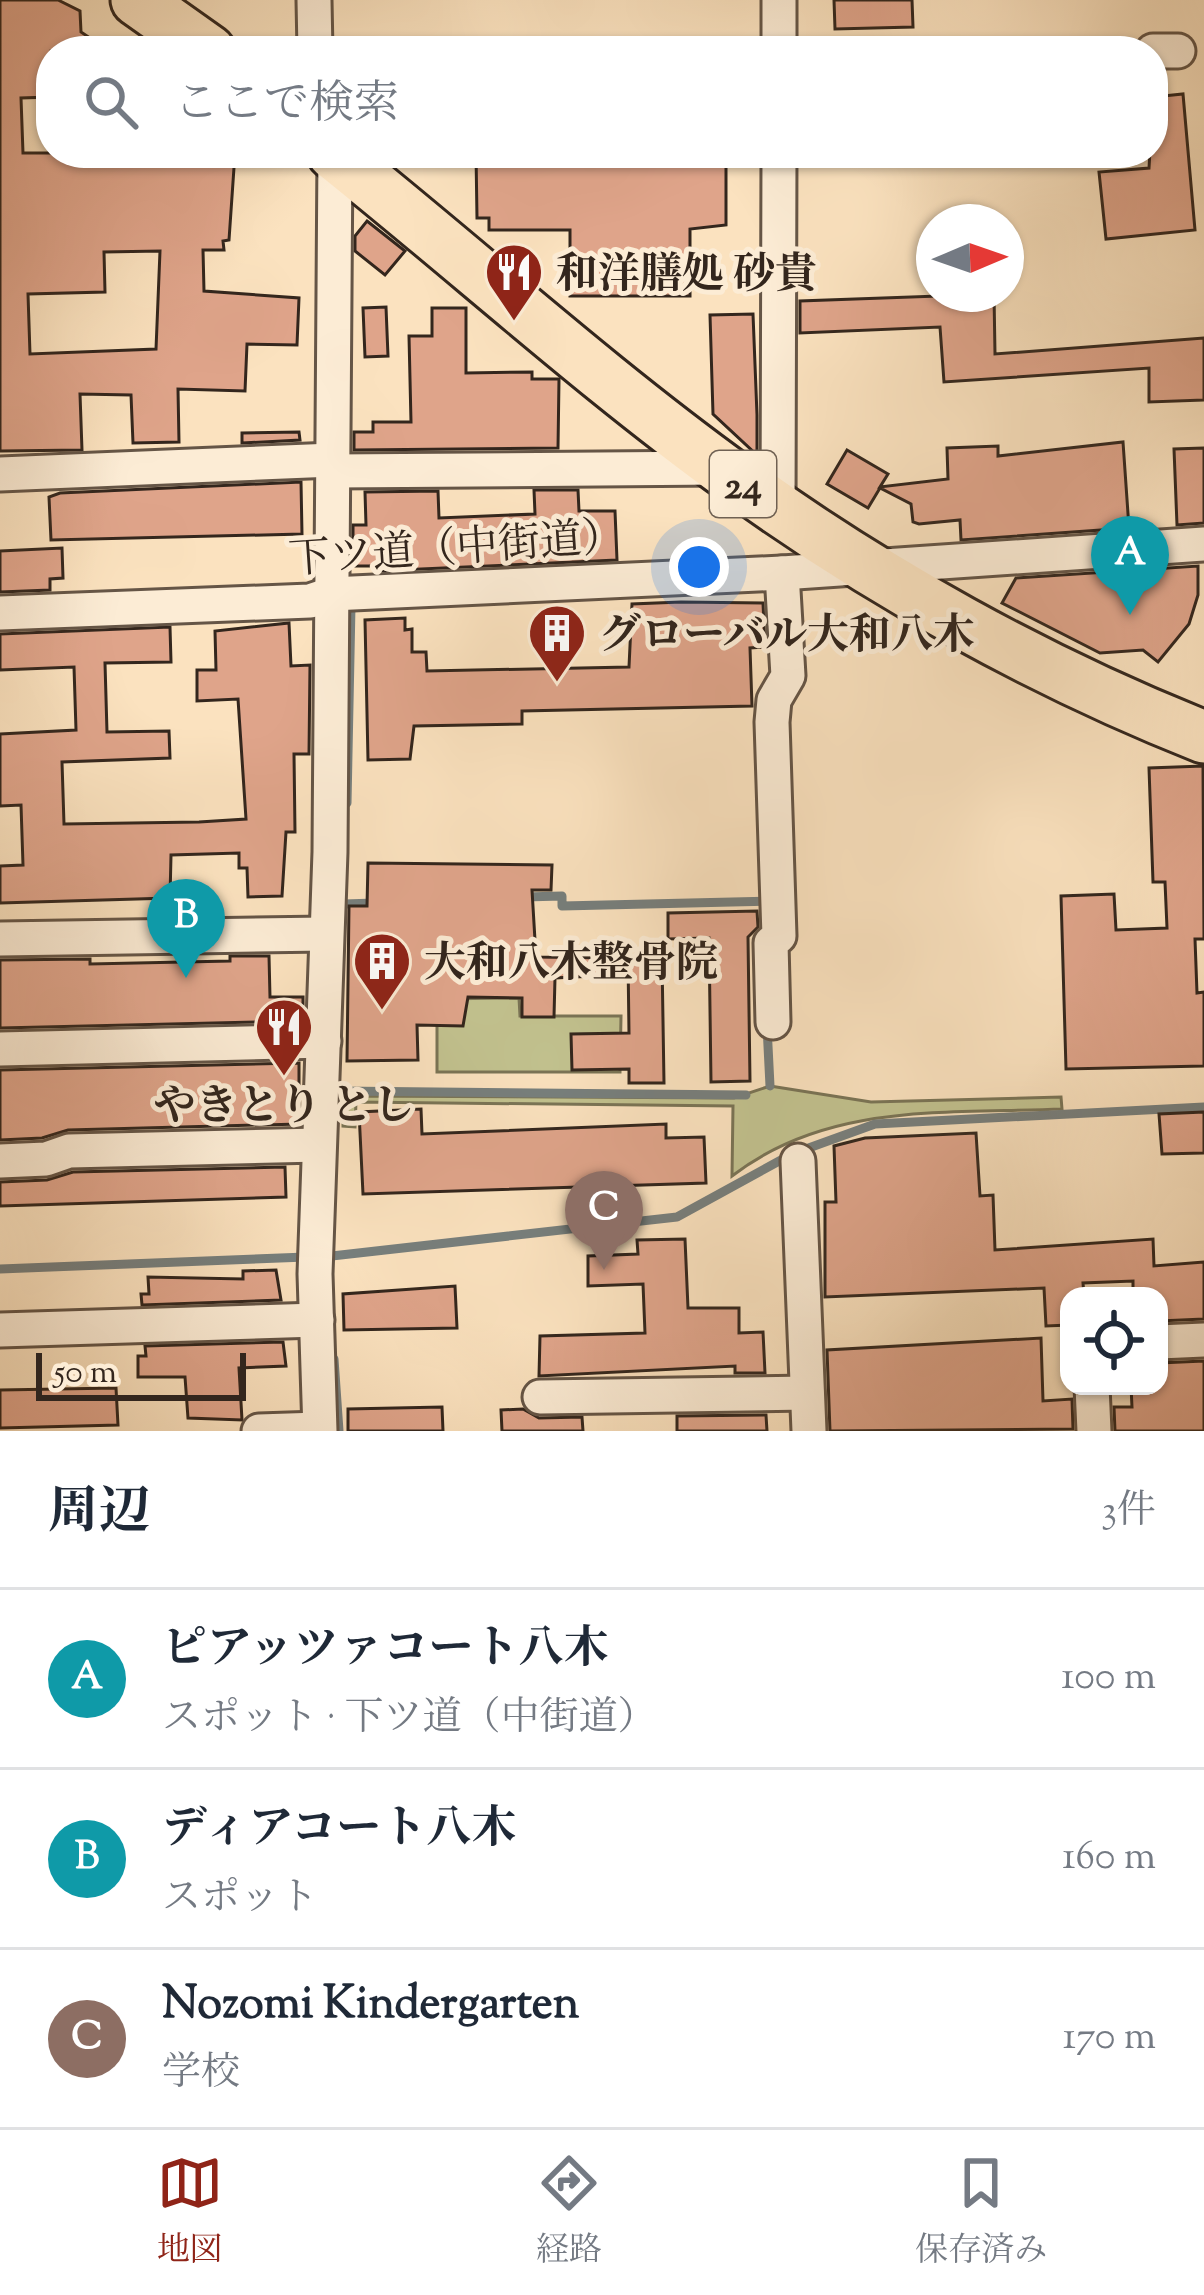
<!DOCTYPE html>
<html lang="ja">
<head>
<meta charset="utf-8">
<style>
  body { margin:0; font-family:"Sorts Mill Goudy","Noto Serif JP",serif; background:#f6f6f7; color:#1f2937 }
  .controls { position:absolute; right:36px; bottom:36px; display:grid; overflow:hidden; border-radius:24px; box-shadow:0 3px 9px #0004 }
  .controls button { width:108px; height:108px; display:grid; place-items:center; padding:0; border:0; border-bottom:3px solid #e0e1e3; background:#fff; color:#1f2937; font:60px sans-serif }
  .compass { position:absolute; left:916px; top:204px; width:108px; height:108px; border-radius:50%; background:#fff; box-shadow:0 3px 9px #0004; rotate:88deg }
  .scale { position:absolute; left:36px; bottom:30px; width:210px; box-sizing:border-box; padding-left:12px; border:6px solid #33261d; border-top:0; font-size:33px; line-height:42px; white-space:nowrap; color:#33261d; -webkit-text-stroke:9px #fcecd5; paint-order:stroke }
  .you { position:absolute; left:699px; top:567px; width:42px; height:42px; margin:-30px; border:9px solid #fff; border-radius:50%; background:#1a73e8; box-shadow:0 0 0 18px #1a73e833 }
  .badge { display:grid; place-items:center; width:78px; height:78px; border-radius:50%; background:#8f2418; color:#fff; font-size:39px; font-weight:700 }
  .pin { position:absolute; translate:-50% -99px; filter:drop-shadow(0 3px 6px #0008) }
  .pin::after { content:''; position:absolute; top:63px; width:42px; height:36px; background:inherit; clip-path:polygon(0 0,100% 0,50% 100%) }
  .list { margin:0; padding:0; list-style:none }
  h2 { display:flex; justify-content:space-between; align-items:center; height:156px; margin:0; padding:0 48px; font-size:51px }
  h2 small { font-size:39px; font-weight:400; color:#747a83 }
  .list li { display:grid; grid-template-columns:78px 1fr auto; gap:36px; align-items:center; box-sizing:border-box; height:180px; padding:0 48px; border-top:3px solid #e0e1e3 }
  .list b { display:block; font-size:45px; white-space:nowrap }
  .list p { margin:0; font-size:39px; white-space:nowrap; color:#747a83 }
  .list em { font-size:39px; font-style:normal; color:#747a83 }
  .icon { flex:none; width:66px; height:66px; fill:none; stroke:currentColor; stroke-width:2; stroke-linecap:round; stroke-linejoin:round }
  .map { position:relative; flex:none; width:1204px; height:1431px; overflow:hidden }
  .search { position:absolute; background:#fff; box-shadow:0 3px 9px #0004; left:36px; right:36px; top:36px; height:132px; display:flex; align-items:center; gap:30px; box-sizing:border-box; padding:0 42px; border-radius:48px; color:#747a83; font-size:45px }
  .sheet { height:696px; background:#fff }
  nav { display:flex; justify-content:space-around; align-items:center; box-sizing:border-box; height:168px; border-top:3px solid #e0e1e3; background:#fff; font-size:33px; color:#747a83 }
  nav a { display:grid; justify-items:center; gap:6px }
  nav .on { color:#8f2418 }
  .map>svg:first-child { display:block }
  .green { fill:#c2c28f; stroke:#7a7456; stroke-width:3 }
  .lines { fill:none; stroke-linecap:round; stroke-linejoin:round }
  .stream { stroke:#777f7d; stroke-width:9 }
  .building { fill:#dfa48a; stroke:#33261d; stroke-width:3; fill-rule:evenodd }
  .minor-casing { stroke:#655546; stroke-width:39 }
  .highway-casing { stroke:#33261d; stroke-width:57 }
  .minor { stroke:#fcecd5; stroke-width:33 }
  .highway { stroke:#fbe2bf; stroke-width:51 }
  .labels { text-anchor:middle; stroke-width:10; stroke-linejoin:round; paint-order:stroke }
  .shield { fill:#fcecd5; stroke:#6f6154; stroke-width:3 }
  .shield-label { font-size:39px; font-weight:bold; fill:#33261d }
  .poi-label { font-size:42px; font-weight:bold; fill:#33261d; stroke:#fcecd5; text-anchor:start }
  .street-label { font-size:42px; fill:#33261d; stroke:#fcecd5 }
</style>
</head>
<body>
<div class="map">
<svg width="1204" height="1431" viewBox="0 0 1204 1431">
  <rect width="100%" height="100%" fill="#fbe2bf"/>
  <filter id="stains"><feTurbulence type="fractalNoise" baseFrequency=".00167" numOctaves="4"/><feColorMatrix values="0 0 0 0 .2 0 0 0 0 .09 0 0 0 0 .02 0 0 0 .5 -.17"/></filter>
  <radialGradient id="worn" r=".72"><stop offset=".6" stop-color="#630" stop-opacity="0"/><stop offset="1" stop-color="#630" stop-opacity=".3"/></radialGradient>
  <g class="green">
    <polygon points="519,998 520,1016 621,1016 620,1072 437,1072 437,999"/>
    <path d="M770 1086 871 1102 1061 1097 1062 1109C946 1114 828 1102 732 1176L733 1106 356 1102 355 1127 343 1126V1096L734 1098Z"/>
  </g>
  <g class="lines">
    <g class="stream">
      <polyline points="347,803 351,606 360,606"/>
      <polyline points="524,897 562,896 562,906 770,901"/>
      <polyline points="344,904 375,903"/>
      <polyline points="767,1026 770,1086"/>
      <polyline points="338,1091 746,1095"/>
      <polyline points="323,1257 677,1217 792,1154 875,1124 1204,1107"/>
      <polyline points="0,1269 306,1257"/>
      <polyline points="334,1359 339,1431"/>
    </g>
  </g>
  <g class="building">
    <path d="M0 0H58L80 11 81 32 109 51H51V97L21 98 23 153H235L229 240 223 241 224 250H203L204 291 299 298 297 345 247 344 245 391 178 389 179 442 133 443 131 395 80 394 82 450 0 451ZM160 251 156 349 30 354 28 294 105 292 104 252Z"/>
    <polygon points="834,0 912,0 913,27 835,29"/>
    <polygon points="1183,94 1195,230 1106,239 1099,172 1149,168 1153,97"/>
    <polygon points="476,153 726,153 726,225 690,229 690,296 570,296 570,230 489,230 489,218 477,218"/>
    <polygon points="367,221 405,251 385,275 355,251 355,236"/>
    <polygon points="994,294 995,354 1204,338 1204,400 1149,402 1149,368 944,382 940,327 800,333 800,301"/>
    <polygon points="386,307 388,356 365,357 363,308"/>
    <polygon points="432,308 466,308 466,373 532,372 532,379 559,379 558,448 354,450 354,432 373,432 373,422 411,422 409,336 432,336"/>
    <polygon points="753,314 757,415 757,455 713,414 710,315"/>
    <polygon points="299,432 300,440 242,443 242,433"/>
    <polygon points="1123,442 1129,528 961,540 960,520 919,524 913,522 911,504 880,488 868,508 827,484 847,450 888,474 880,487 948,479 947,448 998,446 998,456"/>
    <polygon points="1204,448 1204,523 1177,525 1174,449"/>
    <polygon points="301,482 302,534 51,540 49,497 60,493"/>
    <polygon points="534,490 578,490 579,511 615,511 617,560 377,571 377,566 353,566 353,525 366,525 365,492 438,491 439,518 535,514"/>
    <polygon points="62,548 63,578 50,579 50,590 0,592 0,551"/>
    <polygon points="1198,566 1198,595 1189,624 1158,662 1143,650 1100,653 1002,603 1016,578"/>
    <polygon points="681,602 763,603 765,647 750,648 752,706 522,711 522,724 414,726 410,759 368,760 365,620 405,618 405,630 412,629 412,652 426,652 427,671 629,667 632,604"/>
    <polygon points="289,623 291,666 310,665 309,754 294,754 295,832 286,832 282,896 248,897 247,868 239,868 239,853 171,855 170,898 0,903 0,866 23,865 21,805 0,806 0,734 76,730 74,667 0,670 0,634 170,627 171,662 105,663 107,732 169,731 170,758 62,762 64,824 199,822 246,819 238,699 197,701 197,670 216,670 215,631"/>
    <polygon points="1203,766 1204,939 1195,939 1197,993 1204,992 1204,1066 1066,1069 1061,896 1114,894 1116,930 1167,928 1165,882 1153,882 1149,768"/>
    <polygon points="368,863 552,865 551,890 532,890 536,957 613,958 613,975 555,978 554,1017 522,1017 522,998 468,997 463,1026 417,1025 418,1060 347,1061 349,906 367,906"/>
    <polygon points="757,911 758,927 748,937 750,1081 711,1082 709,938 668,939 668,913"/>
    <polygon points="230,956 269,956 270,997 303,997 303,1021 0,1028 0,960 90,959 90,964 230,961"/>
    <polygon points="628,959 662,959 664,1083 629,1083 629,1069 572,1070 571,1034 629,1033"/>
    <polygon points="299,1063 299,1124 68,1130 42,1138 0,1140 0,1070"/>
    <polygon points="421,1109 422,1134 666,1124 666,1138 704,1137 706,1183 363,1194 359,1112"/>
    <polygon points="1204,1112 1204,1153 1162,1154 1159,1114"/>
    <polygon points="976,1133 980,1196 993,1195 995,1250 1153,1239 1154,1266 1204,1262 1204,1319 1159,1321 1159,1296 1133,1296 1133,1281 1083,1283 1084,1296 1069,1296 1069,1325 1046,1326 1044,1288 825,1297 825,1202 836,1202 834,1146 865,1138"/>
    <polygon points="285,1167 286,1197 0,1206 0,1182 47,1180 73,1172"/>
    <polygon points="685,1239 688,1308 739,1308 739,1333 763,1332 765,1373 735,1373 735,1366 539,1376 540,1336 645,1333 643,1284 588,1286 588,1256 638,1254 637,1240"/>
    <polygon points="276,1270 281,1300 142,1305 141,1294 149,1294 148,1277 243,1279 243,1271"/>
    <polygon points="455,1286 457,1328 344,1330 343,1294"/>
    <polygon points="1041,1338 1043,1401 1072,1399 1073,1429 830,1431 827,1350"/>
    <polygon points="283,1342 286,1366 239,1368 242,1420 188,1418 185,1377 138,1377 138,1356 146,1356 145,1346"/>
    <polygon points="1204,1361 1204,1431 1115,1431 1114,1407 1132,1407 1131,1386 1159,1386 1159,1363"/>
    <polygon points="116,1388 118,1425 0,1428 0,1390"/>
    <polygon points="442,1407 443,1431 348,1431 348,1409"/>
    <polygon points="523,1409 539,1418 582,1417 583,1431 502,1431 501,1410"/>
    <polygon points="766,1415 767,1431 677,1431 677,1416"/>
  </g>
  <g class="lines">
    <g class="minor-casing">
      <g id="minor">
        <polyline points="314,0 315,51"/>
        <polyline points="779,0 779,51"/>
        <polyline points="1153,51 1178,51"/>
        <polyline points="333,471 720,468"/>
        <polyline points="0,474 333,460"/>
        <polyline points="778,509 779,153"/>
        <polyline points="0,613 310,601 331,594 782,573 1204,544"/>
        <polyline points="0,939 326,934"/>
        <polyline points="773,1022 771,943 779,936 772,722 774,700 788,676 782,573"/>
        <polyline points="0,1049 324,1041"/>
        <polyline points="0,1161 46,1159 69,1151 319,1145"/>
        <polyline points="798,1161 809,1431"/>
        <polyline points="0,1330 317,1320"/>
        <polyline points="1159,1342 1204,1340"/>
        <polyline points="1092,1386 1094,1431"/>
        <polyline points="540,1397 807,1393"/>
        <polyline points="259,1431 319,1429"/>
        <polyline points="320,1431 315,1274 330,852 335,153"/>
      </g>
    </g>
    <g class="highway-casing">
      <g id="highway">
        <polyline points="137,0 209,51"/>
        <path d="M333 153C468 261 596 378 736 479 878 582 1040 672 1204 737"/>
      </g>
    </g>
    <use href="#minor" class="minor"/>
    <use href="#highway" class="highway"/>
  </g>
  <defs>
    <g id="restaurant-pin" transform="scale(3)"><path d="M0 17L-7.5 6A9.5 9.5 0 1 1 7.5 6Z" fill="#8f2418" stroke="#fcecd5"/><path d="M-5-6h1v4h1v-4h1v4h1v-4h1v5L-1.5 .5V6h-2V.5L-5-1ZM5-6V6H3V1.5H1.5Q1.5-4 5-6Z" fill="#fff"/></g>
    <g id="building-pin" transform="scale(3)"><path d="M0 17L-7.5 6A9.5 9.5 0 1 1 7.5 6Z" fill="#8f2418" stroke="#fcecd5"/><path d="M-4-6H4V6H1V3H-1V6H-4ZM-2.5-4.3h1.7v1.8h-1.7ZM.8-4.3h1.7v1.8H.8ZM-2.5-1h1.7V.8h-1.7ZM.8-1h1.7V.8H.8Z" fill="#fff"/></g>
  </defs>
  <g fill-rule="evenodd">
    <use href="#restaurant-pin" x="514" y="272"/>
    <use href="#building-pin" x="557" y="633"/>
    <use href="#building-pin" x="382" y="961"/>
    <use href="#restaurant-pin" x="284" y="1027"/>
  </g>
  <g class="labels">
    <rect class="shield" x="710" y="451" width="66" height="66" rx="9"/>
    <g class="shield-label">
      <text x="743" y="498">24</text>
    </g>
    <g class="poi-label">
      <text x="556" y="287">和洋膳処 砂貴</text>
      <text x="599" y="648">グローバル大和八木</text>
      <text x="424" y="976">大和八木整骨院</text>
      <text x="284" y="1119" text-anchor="middle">やきとり とし</text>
    </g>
    <g class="street-label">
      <text transform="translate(456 546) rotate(-4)" y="15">下ツ道（中街道）</text>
    </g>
  </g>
  <rect width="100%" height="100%" filter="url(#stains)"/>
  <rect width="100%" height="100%" fill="url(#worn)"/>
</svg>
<div class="controls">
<button><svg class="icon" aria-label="locate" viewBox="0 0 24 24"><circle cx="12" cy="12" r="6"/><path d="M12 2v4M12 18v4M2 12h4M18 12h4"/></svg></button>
</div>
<svg class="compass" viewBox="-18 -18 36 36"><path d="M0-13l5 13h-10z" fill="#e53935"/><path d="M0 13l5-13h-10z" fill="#747a83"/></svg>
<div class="scale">50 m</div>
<div class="you"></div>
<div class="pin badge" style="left:1130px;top:615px;background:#0f9aa8">A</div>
<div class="pin badge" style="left:186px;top:978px;background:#0f9aa8">B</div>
<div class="pin badge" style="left:604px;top:1270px;background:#8d6e63">C</div>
<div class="search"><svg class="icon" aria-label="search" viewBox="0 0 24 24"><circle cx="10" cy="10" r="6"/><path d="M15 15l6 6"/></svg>ここで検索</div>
</div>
<section class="sheet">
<h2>周辺<small>3件</small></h2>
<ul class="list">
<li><span class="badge" style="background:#0f9aa8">A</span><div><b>ピアッツァコート八木</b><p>スポット · 下ツ道（中街道）</p></div><em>100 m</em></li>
<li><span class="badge" style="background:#0f9aa8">B</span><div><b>ディアコート八木</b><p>スポット</p></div><em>160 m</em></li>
<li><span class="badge" style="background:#8d6e63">C</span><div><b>Nozomi Kindergarten</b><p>学校</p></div><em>170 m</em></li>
</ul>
</section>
<nav>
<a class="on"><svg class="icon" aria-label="map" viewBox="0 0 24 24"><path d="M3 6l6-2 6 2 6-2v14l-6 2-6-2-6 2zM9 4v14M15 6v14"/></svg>地図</a>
<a><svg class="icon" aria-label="directions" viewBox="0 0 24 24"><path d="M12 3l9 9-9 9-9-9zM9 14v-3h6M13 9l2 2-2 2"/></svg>経路</a>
<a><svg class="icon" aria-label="saved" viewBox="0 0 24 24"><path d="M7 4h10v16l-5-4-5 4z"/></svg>保存済み</a>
</nav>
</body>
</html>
